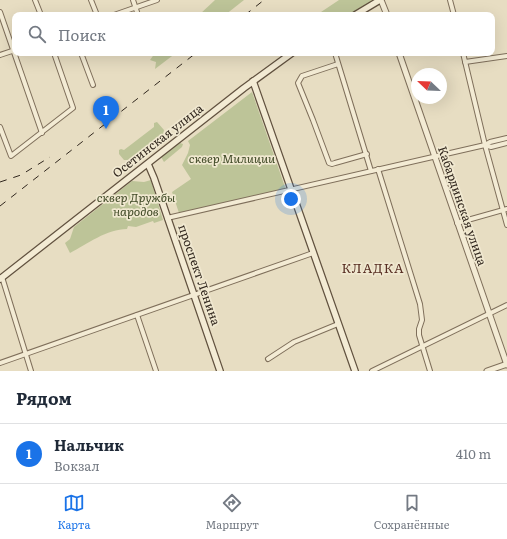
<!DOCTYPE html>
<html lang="ru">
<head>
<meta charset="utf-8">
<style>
  body { margin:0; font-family:Literata,serif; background:#f2f2f3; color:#1f2937 }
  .compass { position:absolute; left:411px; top:68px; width:36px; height:36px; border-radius:50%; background:#fff; box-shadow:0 4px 16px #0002; rotate:293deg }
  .you { position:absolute; left:291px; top:199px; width:14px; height:14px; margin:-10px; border:3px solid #fff; border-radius:50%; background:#1a73e8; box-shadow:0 0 0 6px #1a73e833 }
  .badge { display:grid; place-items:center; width:26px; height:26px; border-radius:50%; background:#1a73e8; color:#fff; font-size:13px; font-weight:700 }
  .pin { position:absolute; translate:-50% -33px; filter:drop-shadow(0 1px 2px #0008) }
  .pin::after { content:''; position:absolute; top:21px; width:14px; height:12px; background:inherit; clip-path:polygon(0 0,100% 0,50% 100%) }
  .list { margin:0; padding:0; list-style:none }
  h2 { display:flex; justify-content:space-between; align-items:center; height:52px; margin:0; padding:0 16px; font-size:17px }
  h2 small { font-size:13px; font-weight:400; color:#747a83 }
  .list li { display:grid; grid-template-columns:26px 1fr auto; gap:12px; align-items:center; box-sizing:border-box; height:60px; padding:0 16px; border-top:1px solid #e0e1e3 }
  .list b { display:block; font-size:15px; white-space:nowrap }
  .list p { margin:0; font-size:13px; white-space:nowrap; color:#747a83 }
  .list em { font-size:13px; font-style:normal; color:#747a83 }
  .icon { flex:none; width:22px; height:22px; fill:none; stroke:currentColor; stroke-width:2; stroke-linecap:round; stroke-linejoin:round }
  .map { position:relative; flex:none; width:507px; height:371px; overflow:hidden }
  .search { position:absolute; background:#fff; box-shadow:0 4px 16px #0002; left:12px; right:12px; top:12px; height:44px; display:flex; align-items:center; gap:10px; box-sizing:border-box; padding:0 14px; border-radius:8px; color:#747a83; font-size:15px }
  .sheet { height:112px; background:#fff }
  nav { display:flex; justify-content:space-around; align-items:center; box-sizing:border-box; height:56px; border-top:1px solid #e0e1e3; background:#fff; font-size:11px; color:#747a83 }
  nav a { display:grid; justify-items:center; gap:2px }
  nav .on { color:#1a73e8 }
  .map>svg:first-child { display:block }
  .green { fill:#bdc498 }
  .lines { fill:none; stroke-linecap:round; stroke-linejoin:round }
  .minor-casing { stroke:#7f6f5b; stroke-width:6 }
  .tertiary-casing { stroke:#7f6f5b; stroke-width:7 }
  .secondary-casing { stroke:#61513f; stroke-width:8 }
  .minor { stroke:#f3ebd4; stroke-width:4 }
  .tertiary { stroke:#f3ebd4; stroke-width:5 }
  .secondary { stroke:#f3ebd4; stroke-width:5.5 }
  .rail { stroke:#31271e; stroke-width:1; stroke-dasharray:7 7; stroke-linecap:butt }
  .labels { text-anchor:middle; stroke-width:3.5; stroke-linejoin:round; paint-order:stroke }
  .street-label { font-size:12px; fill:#31271e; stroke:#f0e8d0 }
  .park-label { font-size:12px; font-style:italic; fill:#404a27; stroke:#f0e8d0 }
  .neighbourhood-label { font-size:13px; letter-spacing:1px; fill:#582f23; stroke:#f0e8d0 }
</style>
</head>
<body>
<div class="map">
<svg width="507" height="371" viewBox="0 0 507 371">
  <rect width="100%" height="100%" fill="#e7ddc2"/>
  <g class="green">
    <polygon points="215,0 244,0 225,15 199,15"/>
    <polygon points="339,0 372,0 370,3 350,15 314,15 321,12"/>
    <polygon points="155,53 176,53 155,69 156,62 150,60"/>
    <polygon points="252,92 286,190 179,213 172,192 191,179 182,165 188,153 190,145 188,141"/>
    <polygon points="157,122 164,130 163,134 128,160 124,160 119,154 119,150 121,149 124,150 154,127 154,123"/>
    <polygon points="180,143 183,144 182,147 164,162 161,157"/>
    <path d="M151 180 163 220 154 223 153 221 136 227 128 226 127 229C107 229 87 244 70 253L65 243 70 239 74 227 132 181 144 182Z"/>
  </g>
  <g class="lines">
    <g class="minor-casing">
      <g id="minor">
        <polyline points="35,0 41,15"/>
        <polyline points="91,0 97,15"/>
        <polyline points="133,0 138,15"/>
        <polyline points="450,0 454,15"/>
        <polyline points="0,12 42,133"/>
        <polyline points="114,15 157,0"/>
        <polyline points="81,53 93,85"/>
        <polyline points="335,53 371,171"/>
        <polyline points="463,53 485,145 507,225"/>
        <polyline points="0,55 15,50"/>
        <polyline points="465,62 507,56"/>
        <polyline points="338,64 302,76 298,83 313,120 329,163 332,164 335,163 367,154"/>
        <polyline points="0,127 11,156 73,108 54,53"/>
        <polyline points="485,145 491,147 507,143"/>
        <polyline points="378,169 420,304 422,320 419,329 419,335 430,371"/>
        <polyline points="167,218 485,145 490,142 507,138"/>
        <polyline points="457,223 507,209"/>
        <polyline points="2,277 31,371"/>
        <polyline points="137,315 156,371"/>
        <polyline points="268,359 294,342 338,324"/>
        <polyline points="0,363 313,253"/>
        <polyline points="372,371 507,305"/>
      </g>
    </g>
    <g class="tertiary-casing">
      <g id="tertiary">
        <polyline points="381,0 387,15"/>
        <polyline points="399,53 507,365"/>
        <polyline points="487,371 507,364"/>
      </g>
    </g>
    <g class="secondary-casing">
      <g id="secondary">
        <polyline points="355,15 380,0"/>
        <polyline points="253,81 355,371"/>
        <polyline points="148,164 154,178 220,371"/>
        <polyline points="0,279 244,88 292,53"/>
      </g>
    </g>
    <use href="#minor" class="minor"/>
    <use href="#tertiary" class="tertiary"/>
    <use href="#secondary" class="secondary"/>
    <g class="rail">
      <polyline points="245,15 264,0"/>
      <polyline points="0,182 21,175 50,157"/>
      <polyline points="0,206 196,53"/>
    </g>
  </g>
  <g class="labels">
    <g class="street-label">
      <text transform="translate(158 141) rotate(-38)" y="4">Осетинская улица</text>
      <text transform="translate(462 206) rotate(71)" y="4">Кабардинская улица</text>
      <text transform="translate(199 275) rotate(71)" y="4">проспект Ленина</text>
    </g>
    <g class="park-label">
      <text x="232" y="163">сквер Милиции</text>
      <text x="136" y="202">сквер Дружбы<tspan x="136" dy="14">народов</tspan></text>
    </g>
    <g class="neighbourhood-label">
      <text x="373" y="273">КЛАДКА</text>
    </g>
  </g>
</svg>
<svg class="compass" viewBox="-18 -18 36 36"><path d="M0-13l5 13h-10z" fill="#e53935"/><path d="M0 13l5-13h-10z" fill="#747a83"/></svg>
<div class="you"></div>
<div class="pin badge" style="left:106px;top:129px">1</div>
<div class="search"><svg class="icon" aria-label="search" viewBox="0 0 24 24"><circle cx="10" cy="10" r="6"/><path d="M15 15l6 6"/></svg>Поиск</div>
</div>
<section class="sheet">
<h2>Рядом<small></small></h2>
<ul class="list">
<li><span class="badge">1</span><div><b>Нальчик</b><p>Вокзал</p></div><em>410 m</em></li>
</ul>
</section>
<nav>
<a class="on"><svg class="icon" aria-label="map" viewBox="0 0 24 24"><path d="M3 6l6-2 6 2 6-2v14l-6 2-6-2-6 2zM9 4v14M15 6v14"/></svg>Карта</a>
<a><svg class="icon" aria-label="directions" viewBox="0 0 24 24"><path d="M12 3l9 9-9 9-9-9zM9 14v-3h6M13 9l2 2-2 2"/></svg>Маршрут</a>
<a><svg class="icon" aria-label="saved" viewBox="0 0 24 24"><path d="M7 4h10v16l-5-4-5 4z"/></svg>Сохранённые</a>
</nav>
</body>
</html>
